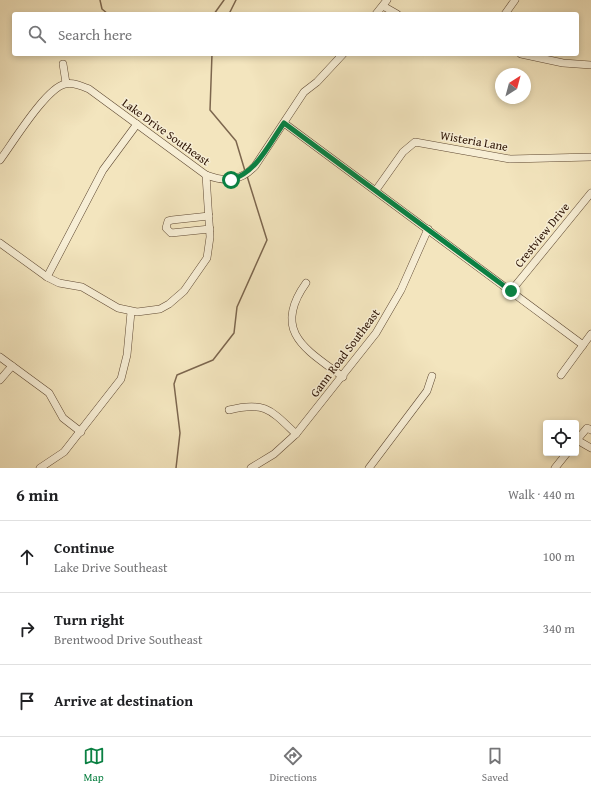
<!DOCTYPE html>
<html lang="en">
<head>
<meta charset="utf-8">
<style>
  body { margin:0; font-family:"Gentium Book Plus",serif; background:#f6f6f6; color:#202124 }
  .controls { position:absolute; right:12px; bottom:12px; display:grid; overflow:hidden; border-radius:4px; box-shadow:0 2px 6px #0003 }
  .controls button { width:36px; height:36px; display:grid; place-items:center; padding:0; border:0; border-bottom:1px solid #e0e0e0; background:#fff; color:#202124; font:20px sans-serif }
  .compass { position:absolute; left:495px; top:68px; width:36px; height:36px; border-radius:50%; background:#fff; box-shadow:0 2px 6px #0003; rotate:36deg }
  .stop { position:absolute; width:12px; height:12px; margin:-9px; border:3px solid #0b8043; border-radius:50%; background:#fff }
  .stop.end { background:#0b8043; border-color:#fff; box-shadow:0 1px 4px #0008 }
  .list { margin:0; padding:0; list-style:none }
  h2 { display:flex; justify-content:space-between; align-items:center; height:52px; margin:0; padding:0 16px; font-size:17px }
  h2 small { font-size:13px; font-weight:400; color:#757577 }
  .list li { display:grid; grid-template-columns:26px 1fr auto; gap:12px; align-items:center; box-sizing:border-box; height:72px; padding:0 16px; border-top:1px solid #e0e0e0 }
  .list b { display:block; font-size:15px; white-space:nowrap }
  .list p { margin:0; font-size:13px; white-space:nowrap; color:#757577 }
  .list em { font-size:13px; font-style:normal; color:#757577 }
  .icon { flex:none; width:22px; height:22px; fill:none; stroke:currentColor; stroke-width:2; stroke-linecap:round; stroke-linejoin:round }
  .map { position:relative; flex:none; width:591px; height:468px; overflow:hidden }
  .search { position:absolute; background:#fff; box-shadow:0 2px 6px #0003; left:12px; right:12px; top:12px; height:44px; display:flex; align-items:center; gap:10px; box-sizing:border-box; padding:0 14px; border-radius:4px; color:#757577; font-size:15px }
  .sheet { height:268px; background:#fff }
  nav { display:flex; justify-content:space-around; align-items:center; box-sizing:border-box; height:56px; border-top:1px solid #e0e0e0; background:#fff; font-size:11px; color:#757577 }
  nav a { display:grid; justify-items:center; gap:2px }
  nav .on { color:#0b8043 }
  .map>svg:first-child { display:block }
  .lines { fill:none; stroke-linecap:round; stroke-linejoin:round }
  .stream { stroke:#7c664e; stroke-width:1.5 }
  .minor-casing { stroke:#5e4832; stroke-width:8 }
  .minor { stroke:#f7eed5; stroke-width:7 }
  .route { stroke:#0b8043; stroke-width:5 }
  .labels { text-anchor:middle; stroke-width:3; stroke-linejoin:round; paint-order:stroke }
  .street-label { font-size:12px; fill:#2d1304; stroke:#f7eed5 }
</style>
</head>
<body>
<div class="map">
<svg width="591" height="468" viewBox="0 0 591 468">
  <rect width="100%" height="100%" fill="#f3e5be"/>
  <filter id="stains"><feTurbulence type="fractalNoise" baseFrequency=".005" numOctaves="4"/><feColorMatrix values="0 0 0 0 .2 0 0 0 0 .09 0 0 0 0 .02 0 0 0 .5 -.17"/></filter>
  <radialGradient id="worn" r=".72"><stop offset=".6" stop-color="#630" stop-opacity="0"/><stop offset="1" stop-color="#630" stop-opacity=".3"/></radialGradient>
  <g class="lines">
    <g class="stream">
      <polyline points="100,0 102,9 108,14"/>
      <polyline points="214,14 224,0"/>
      <polyline points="229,14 236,0"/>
      <polyline points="212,54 210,110 236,141 245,171"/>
      <polyline points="176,468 180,433 174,384 177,375 213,360 234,333 237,307 267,240 247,176"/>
    </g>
    <g class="minor-casing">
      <g id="minor">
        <polyline points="383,6 397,14"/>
        <polyline points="376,14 387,0"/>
        <polyline points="505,14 515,0"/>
        <polyline points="521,54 563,63 591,65"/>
        <polyline points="63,64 66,83"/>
        <polyline points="284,123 583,345"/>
        <path d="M0 160C12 144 46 88 65 84 73 82 82 86 89 89L206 175C225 182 240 182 255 166L304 92 317 82 343 54"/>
        <polyline points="376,190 403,152 415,142 510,159 591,157"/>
        <polyline points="209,216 172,220 168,221 166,228 171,233 210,229"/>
        <polyline points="0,243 47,277 59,283 82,287 118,308 137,312 160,309 169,304 184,291 207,258 210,237 206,175"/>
        <polyline points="47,277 103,170 137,124"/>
        <path d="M306 283C271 332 307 350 343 377"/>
        <polyline points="511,291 591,193"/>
        <polyline points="0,357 49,393 63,418 81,432"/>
        <polyline points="561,375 591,334"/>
        <polyline points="0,380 12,366"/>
        <path d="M229 410C265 401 271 410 296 434"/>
        <polyline points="577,440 591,448"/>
        <polyline points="576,441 587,428 591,430"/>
        <polyline points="40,468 64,452 121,379 127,355 131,312"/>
        <polyline points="251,468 274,454 296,434 376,333 401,290 428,229"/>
        <polyline points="369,468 427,391 432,376"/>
        <polyline points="555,468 567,453"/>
      </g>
    </g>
    <use href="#minor" class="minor"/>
  </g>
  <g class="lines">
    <path class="route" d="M231 180C257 172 269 144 284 123L511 291"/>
  </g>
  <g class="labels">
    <g class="street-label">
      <text transform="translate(166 132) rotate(36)" y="4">Lake Drive Southeast</text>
      <text transform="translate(474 141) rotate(10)" y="4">Wisteria Lane</text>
      <text transform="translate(542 235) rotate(-51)" y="4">Crestview Drive</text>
      <text transform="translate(345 353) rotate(-53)" y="4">Gann Road Southeast</text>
    </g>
  </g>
  <rect width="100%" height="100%" filter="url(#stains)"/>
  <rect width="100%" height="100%" fill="url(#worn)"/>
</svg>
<div class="controls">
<button><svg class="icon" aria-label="locate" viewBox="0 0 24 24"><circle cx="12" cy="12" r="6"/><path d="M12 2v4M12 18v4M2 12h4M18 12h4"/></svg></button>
</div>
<svg class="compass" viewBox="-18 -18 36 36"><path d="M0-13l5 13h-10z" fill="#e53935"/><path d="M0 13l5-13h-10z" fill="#757577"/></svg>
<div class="stop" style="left:231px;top:180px"></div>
<div class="stop end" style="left:511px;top:291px"></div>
<div class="search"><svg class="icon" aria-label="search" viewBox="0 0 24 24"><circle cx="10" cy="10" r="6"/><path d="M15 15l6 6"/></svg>Search here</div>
</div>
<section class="sheet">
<h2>6 min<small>Walk · 440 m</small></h2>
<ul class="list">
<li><svg class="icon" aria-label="ahead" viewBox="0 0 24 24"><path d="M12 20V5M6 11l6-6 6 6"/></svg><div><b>Continue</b><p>Lake Drive Southeast</p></div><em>100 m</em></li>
<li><svg class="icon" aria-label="right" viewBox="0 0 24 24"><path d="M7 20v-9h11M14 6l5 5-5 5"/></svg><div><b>Turn right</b><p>Brentwood Drive Southeast</p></div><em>340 m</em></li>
<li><svg class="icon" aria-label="arrive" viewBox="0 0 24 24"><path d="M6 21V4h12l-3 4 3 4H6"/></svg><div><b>Arrive at destination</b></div></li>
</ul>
</section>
<nav>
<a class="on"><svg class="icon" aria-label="map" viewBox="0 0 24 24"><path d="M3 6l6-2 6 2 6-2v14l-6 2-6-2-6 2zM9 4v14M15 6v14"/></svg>Map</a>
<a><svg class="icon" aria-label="directions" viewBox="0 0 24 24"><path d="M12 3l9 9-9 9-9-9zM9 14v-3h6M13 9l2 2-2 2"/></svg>Directions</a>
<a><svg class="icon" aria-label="saved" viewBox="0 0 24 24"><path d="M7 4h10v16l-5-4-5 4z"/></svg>Saved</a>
</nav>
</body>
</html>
